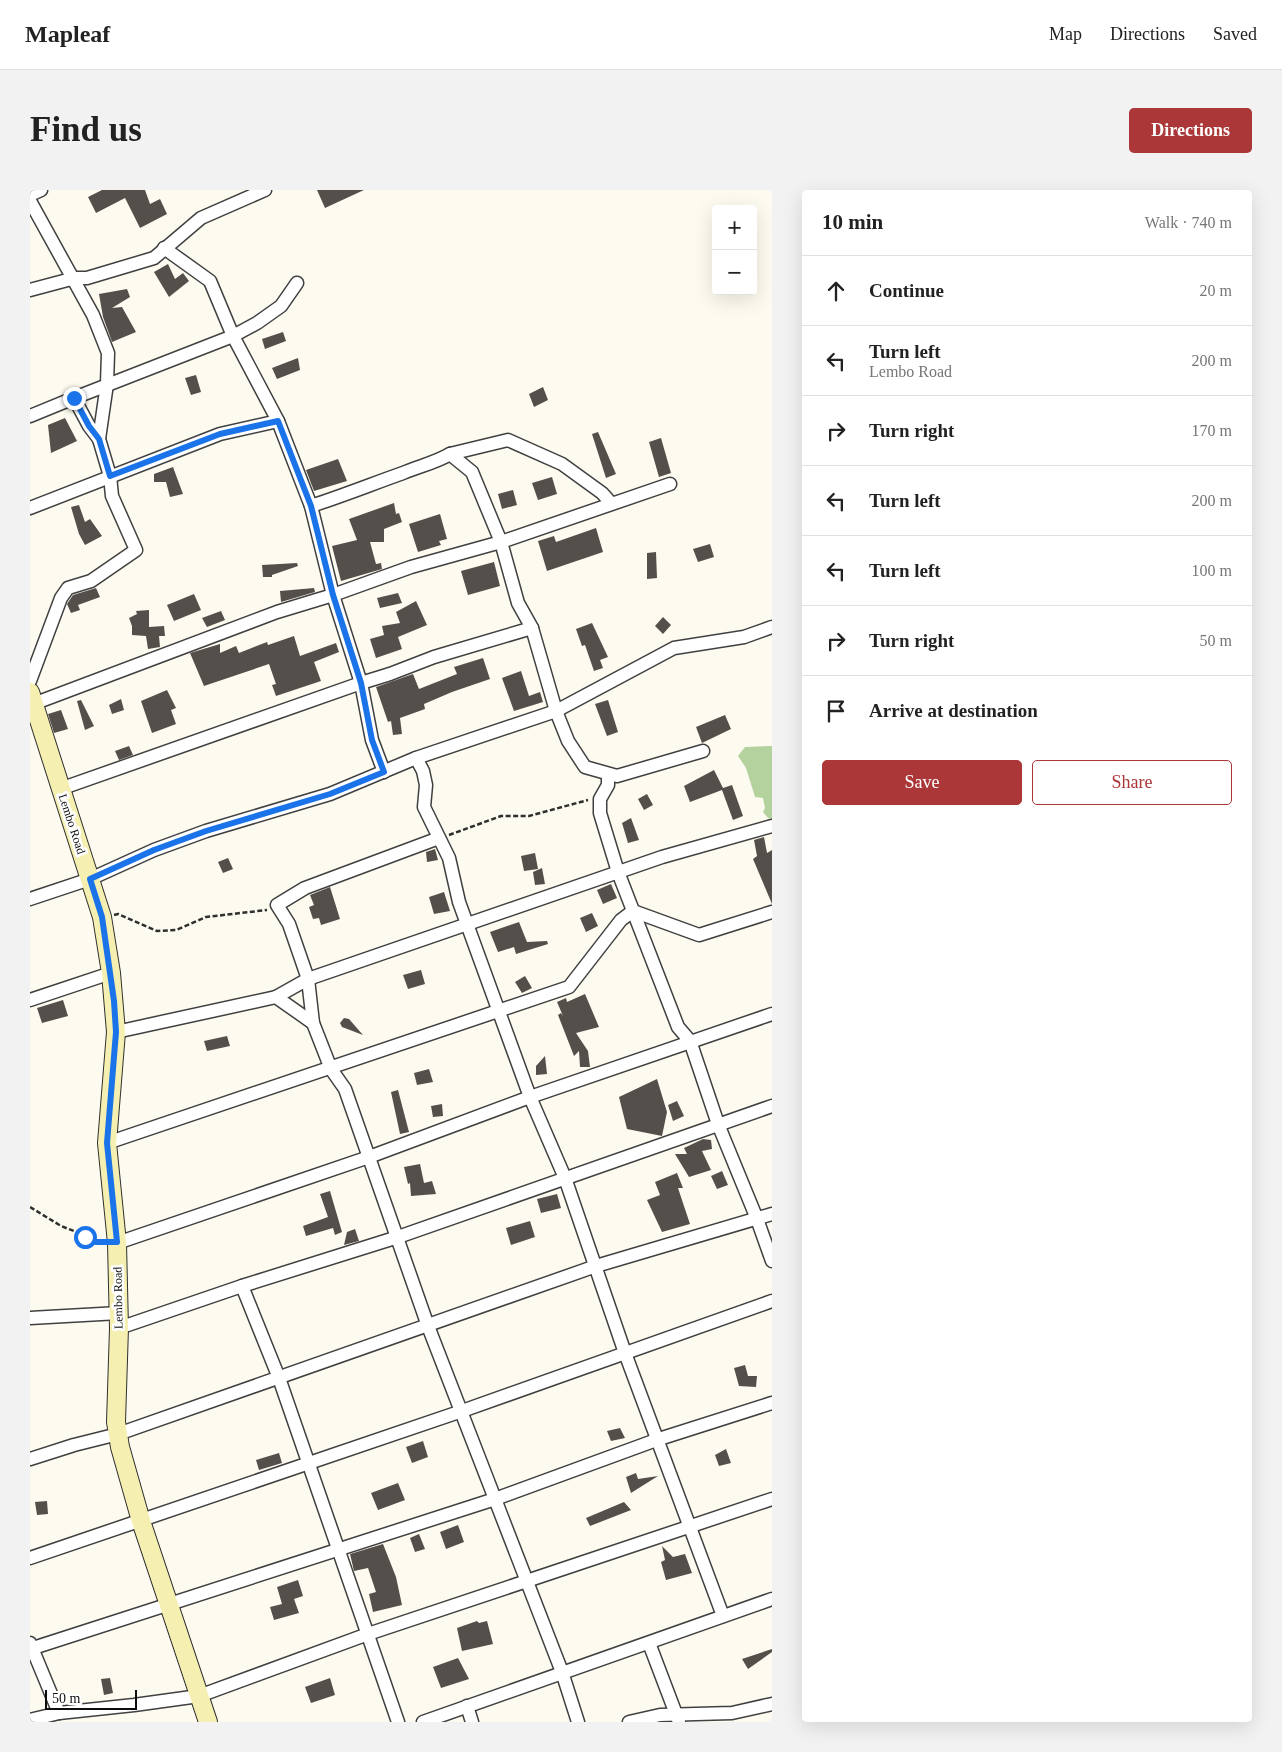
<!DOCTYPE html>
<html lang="en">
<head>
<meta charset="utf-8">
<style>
  body { margin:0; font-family:Georgia,serif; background:#f2f2f2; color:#222 }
  .controls { position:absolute; right:15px; top:15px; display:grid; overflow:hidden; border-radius:5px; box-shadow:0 5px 20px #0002 }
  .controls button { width:45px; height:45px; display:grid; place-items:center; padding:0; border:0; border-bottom:1px solid #e0e0e0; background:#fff; color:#222; font:25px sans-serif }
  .scale { position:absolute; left:15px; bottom:12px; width:92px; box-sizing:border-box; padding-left:5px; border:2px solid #0d0d0d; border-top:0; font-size:14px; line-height:18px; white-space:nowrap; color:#0d0d0d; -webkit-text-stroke:4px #fff; paint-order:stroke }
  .stop { position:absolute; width:15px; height:15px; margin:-11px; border:4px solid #1a73e8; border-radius:50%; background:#fff }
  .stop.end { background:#1a73e8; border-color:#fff; box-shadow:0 1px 5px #0008 }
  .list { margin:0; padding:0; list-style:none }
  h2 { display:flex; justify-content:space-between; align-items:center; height:65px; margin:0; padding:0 20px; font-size:21px }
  h2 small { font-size:16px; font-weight:400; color:#767676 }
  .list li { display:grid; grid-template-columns:32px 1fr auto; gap:15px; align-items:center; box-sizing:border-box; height:70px; padding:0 20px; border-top:1px solid #e0e0e0 }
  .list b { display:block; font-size:19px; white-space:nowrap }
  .list p { margin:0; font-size:16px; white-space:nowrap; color:#767676 }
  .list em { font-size:16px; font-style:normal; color:#767676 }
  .actions { display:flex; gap:10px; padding:15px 20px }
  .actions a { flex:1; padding:11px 0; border:1px solid #ab3738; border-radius:5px; text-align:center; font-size:18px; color:#ab3738 }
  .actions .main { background:#ab3738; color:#fff }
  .icon { flex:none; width:28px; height:28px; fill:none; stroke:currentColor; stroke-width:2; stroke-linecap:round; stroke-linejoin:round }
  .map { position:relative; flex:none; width:742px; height:1532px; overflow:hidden; border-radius:5px }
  header { display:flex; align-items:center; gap:30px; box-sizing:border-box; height:70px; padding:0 25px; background:#fff; border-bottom:1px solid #e0e0e0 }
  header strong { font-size:24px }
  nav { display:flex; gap:28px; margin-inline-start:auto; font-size:18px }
  .intro { display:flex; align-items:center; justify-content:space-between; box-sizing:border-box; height:120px; padding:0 30px }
  h1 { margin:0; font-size:35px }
  .button { padding:12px 22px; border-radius:5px; background:#ab3738; color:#fff; font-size:18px; font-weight:700 }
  main { display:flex; gap:30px; padding:0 30px }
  aside { flex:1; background:#fff; border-radius:5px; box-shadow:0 5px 20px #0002 }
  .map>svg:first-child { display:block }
  .forest { fill:#b4d29e }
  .building { fill:#544f4b }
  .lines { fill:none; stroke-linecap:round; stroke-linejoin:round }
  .street-casing { stroke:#404040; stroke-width:15 }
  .secondary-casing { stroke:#2f2f2f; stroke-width:20 }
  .path { stroke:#2f2f2f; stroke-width:2.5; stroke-dasharray:5 2.5; stroke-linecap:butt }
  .street { stroke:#fff; stroke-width:12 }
  .secondary { stroke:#f5f0b2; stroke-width:18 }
  .route { stroke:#1a73e8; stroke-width:6 }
  .labels { text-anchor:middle; stroke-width:5; stroke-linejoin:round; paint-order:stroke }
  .street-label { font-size:12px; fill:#0d0d0d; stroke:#fff }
</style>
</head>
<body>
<header>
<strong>Mapleaf</strong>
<nav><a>Map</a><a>Directions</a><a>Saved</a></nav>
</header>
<div class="intro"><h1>Find us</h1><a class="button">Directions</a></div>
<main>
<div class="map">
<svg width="742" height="1532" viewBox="0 0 742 1532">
  <rect width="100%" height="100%" fill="#fdfbef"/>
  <polygon class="forest" points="742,556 742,629 738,628 733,622 735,618 733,608 725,607 716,578 708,566 715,557"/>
  <g class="building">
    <polygon points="72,0 115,0 120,14 130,9 137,24 110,38 95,8 66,23 58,7"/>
    <polygon points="287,0 334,0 295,18"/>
    <polygon points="138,74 145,89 153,83 159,91 139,107 124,82"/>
    <polygon points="97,99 100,107 82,118 92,117 106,142 82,152 73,127 69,104"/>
    <polygon points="253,142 256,151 235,159 232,149"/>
    <polygon points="268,168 270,180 247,189 242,178"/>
    <polygon points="166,185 171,202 161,205 155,188"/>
    <polygon points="513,197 518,210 504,217 499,204"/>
    <polygon points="35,228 47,251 21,263 18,235"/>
    <polygon points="568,242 586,284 576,288 562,244"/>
    <polygon points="631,248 641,283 629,287 619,252"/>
    <polygon points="308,269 317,291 284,301 276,280"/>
    <polygon points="143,277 153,304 140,307 136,292 124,292 124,284"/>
    <polygon points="522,287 527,304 508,310 502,293"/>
    <polygon points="483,300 487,315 472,319 468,304"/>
    <polygon points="364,313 366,324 369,323 372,332 354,339 354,352 340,352 346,374 351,373 352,379 311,391 302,356 327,350 319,329"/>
    <polygon points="49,315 55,332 60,329 72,346 55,355 49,344 41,317"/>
    <polygon points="410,324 417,349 409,351 411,355 388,362 379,334"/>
    <polygon points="566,338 573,362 517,381 508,351 524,346 526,352"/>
    <polygon points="680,354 684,367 668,372 663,359"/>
    <polygon points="626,362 627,388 617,389 617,363"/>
    <polygon points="464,372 470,396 438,405 431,381"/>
    <polygon points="267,373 268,376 242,385 242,387 233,387 232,375"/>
    <polygon points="66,398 70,407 48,415 50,420 41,423 37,414 43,405"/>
    <polygon points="284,398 285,402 251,412 250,401"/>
    <polygon points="368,403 372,413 350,418 347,408"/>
    <polygon points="164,404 171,420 144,431 137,415"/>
    <polygon points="386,411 397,435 368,447 372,459 346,468 340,449 354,445 352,436 370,433 366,422"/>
    <polygon points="119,420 119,437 134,436 135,446 129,446 130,457 118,459 116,446 102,445 102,436 99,428 107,424 106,421"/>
    <polygon points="191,421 195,430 177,437 172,428"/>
    <polygon points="633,427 641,435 633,444 625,436"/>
    <polygon points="562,433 578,467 570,470 573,478 564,481 555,455 552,456 546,439"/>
    <polygon points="264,446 270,466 306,453 309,462 284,472 291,491 246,506 242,495 246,494 239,474 174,496 160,463 190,454 190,463 206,456 209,463 237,452 238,455"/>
    <polygon points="453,468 460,489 422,502 394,514 395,519 370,528 372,544 363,545 361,531 358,532 346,497 383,484 389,499 427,484 424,477"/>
    <polygon points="491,481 499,506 510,502 513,512 484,521 472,488"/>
    <polygon points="137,500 146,518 141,520 146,534 122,543 111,511"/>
    <polygon points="91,509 94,520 82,524 79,515"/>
    <polygon points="51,510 64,536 55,540 47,511"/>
    <polygon points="578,510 588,542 577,546 565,514"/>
    <polygon points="31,520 38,539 24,543 18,524"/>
    <polygon points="695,525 701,539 672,553 666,537"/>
    <polygon points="99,556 103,565 89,570 85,561"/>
    <polygon points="684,580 693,598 702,595 713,626 703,630 692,600 660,612 654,596"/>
    <polygon points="617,604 623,615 614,620 608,609"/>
    <polygon points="601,628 609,650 598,653 592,633"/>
    <polygon points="734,647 737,663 742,660 742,714 723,669 727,666 724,650"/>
    <polygon points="405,659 408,670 397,672 396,662"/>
    <polygon points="505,663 508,679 494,681 491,666"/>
    <polygon points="198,668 203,679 193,683 188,672"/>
    <polygon points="512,678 515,694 505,695 503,682"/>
    <polygon points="581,694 587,708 573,714 567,700"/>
    <polygon points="300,697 310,729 291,735 289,728 283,729 279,717 284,715 280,705"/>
    <polygon points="414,702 420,721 404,724 399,707"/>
    <polygon points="562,723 568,736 556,742 550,728"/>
    <polygon points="489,732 497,752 517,751 518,754 486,764 484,757 468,762 460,742"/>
    <polygon points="391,780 395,794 378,799 373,785"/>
    <polygon points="495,786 502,798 492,803 485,792"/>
    <polygon points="555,804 569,837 546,843 558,861 560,877 550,877 549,861 544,866 528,825 531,823 533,826 527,812 536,808 537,812"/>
    <polygon points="33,810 38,826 12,833 7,818"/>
    <polygon points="314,828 319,829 333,845 312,837 310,833"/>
    <polygon points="197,846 200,856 177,861 174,851"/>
    <polygon points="515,866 517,884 506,885 506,876"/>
    <polygon points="399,879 403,892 387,895 384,883"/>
    <polygon points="627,889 637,922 632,946 597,939 589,907"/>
    <polygon points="368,900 379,942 370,944 361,902"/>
    <polygon points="647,911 654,926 643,931 638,915"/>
    <polygon points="412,914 413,926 403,927 401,916"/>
    <polygon points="673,949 681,950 682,959 672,961 681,980 659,987 645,964 657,964 654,958"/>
    <polygon points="390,974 394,993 402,991 406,1004 381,1006 380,993 378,994 374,977"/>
    <polygon points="692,981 698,995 687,999 681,986"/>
    <polygon points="647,983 653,998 648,998 660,1034 632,1042 617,1010 630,1005 625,992"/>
    <polygon points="300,1001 312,1042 305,1045 303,1038 276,1046 273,1036 298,1027 290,1004"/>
    <polygon points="527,1004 531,1018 511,1023 507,1009"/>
    <polygon points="500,1031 505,1047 481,1055 476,1038"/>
    <polygon points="325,1039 329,1051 314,1055 317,1042"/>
    <polygon points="715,1175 718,1186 727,1186 726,1197 709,1196 704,1178"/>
    <polygon points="590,1238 595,1248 581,1251 577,1241"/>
    <polygon points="393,1251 398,1267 382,1273 376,1257"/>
    <polygon points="696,1259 701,1273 689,1276 685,1265"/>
    <polygon points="249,1263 252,1273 229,1280 226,1270"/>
    <polygon points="606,1283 608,1289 628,1286 601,1303 596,1287"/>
    <polygon points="368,1293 375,1310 348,1320 341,1303"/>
    <polygon points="17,1311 18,1324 7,1325 5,1312"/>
    <polygon points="594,1312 601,1320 560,1336 556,1328"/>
    <polygon points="428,1335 434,1352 416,1359 410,1342"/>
    <polygon points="389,1344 395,1359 385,1362 380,1348"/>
    <polygon points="353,1354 366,1387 372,1415 343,1422 339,1404 346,1402 338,1378 324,1381 320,1364"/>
    <polygon points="632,1356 643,1367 655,1364 662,1383 636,1390 631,1372 635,1370"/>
    <polygon points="268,1390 273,1406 264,1409 269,1423 244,1430 240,1417 252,1414 247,1397"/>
    <polygon points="447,1431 449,1433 457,1431 463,1454 432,1461 427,1438"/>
    <polygon points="742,1459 742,1462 718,1479 712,1469"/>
    <polygon points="428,1468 439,1489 411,1498 403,1477"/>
    <polygon points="80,1488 83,1503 74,1505 71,1489"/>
    <polygon points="300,1488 305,1505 281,1513 275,1497"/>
  </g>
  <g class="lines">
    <g class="street-casing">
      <g id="street">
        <polyline points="0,5 11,0"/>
        <polyline points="0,11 63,125 78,163 77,194 69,249 80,286 82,306 106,360 61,391 38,398 31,408 0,491"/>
        <polyline points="134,58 180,91 203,146 248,231 281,316 303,405 331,493 360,484 404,467 502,438"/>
        <polyline points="0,100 45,88 57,88 124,68 171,28 235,0"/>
        <polyline points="44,208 203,146 227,133 251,116 267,93"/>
        <polyline points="0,226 44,208 59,236 69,249"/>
        <polyline points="420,264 478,250 532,274 572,303 581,313"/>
        <path d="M281 316C312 306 342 294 373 283 389 276 405 273 420 264L442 282 471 352 488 413 502 438 526 521 538 551 555 577 587 586 673 561"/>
        <polyline points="0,318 190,244 248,231"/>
        <polyline points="3,514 247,422 303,405 381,377 471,352 640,294"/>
        <polyline points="386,568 393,581 396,595 394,617 419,668 429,712 500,907 535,988 595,1163 693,1426"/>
        <polyline points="578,585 578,595 570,609 570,623 588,682 648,837 660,851 688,934 727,1029 742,1071"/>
        <polyline points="30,599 331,493 342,550 354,582"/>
        <polyline points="409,648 275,698 247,715 259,734 278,789 283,833 301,879 315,899 398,1136 532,1482 548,1532"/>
        <polyline points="0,709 60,689 124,660 176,641 300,604 386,568 526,521 644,458 714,447 742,437"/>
        <polyline points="246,807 283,833"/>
        <polyline points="0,810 81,783"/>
        <polyline points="86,842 246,807 278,789 632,667 742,636"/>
        <polyline points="77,953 539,797 591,730 603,721 669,745 742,722"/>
        <polyline points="87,1053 339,967 500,907 742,824"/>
        <polyline points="212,1096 249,1188 368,1532"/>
        <polyline points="0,1128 89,1123"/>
        <polyline points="89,1138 212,1096 368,1047 742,916"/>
        <polyline points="0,1269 44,1255 88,1244 566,1076 742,1024"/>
        <polyline points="0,1368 432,1221 742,1111"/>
        <polyline points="0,1453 29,1523"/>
        <polyline points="619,1453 649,1532"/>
        <polyline points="0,1459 465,1309 629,1249 742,1213"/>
        <polyline points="437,1516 442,1532"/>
        <polyline points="0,1530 29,1523 104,1515 169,1506 338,1444 742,1309"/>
        <polyline points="393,1532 742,1409"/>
        <polyline points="599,1532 630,1525 702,1523 742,1514"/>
      </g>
    </g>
    <g class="secondary-casing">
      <polyline id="secondary" points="0,502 72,727 81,783 86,842 77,953 87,1053 89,1138 86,1232 90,1257 111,1331 178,1532"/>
    </g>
    <g class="path">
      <polyline points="419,645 471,626 499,626 558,610"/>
      <polyline points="84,725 88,724 127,741 146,740 176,727 237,720"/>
      <polyline points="0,1017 31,1036 72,1052"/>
    </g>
    <use href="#street" class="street"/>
    <use href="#secondary" class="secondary"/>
  </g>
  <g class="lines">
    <polyline class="route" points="44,208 59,236 69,249 80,286 190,244 248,231 281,316 303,405 331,493 342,550 354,582 300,604 176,641 124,660 60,689 72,727 84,811 86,842 77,953 87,1052 66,1052 55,1047"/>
  </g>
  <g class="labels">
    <g class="street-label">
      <text transform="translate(42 634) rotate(72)" y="4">Lembo Road</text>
      <text transform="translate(88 1108) rotate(-91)" y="4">Lembo Road</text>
    </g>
  </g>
</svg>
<div class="controls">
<button>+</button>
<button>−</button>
</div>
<div class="scale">50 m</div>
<div class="stop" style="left:55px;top:1047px"></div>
<div class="stop end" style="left:44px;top:208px"></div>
</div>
<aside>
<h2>10 min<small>Walk · 740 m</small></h2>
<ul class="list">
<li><svg class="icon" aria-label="ahead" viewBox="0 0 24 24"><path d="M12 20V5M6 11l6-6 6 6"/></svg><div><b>Continue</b></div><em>20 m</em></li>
<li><svg class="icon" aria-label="left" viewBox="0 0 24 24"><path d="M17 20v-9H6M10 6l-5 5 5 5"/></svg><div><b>Turn left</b><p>Lembo Road</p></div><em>200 m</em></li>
<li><svg class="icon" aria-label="right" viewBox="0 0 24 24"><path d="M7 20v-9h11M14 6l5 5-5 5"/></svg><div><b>Turn right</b></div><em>170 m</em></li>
<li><svg class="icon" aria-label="left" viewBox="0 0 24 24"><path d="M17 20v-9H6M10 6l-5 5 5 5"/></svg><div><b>Turn left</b></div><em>200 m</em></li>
<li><svg class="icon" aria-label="left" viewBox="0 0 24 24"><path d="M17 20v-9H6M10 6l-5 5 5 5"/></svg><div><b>Turn left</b></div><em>100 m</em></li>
<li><svg class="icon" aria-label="right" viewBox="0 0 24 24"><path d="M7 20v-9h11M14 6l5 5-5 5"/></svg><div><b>Turn right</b></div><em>50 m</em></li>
<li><svg class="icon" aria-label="arrive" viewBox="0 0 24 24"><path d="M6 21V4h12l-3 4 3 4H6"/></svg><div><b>Arrive at destination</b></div></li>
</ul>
<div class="actions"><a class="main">Save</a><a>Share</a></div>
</aside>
</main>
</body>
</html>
